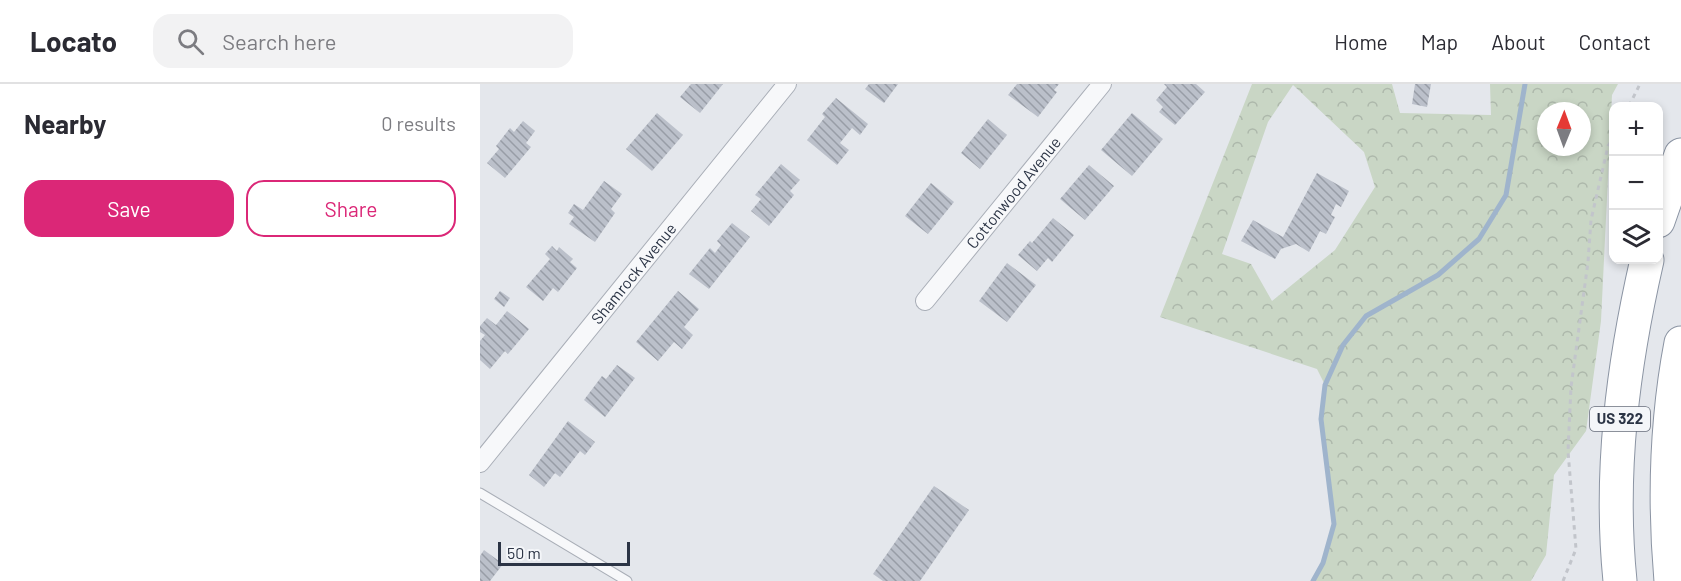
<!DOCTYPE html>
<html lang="en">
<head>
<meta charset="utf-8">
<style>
  body { margin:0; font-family:Barlow,sans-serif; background:#f2f2f3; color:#2b2b33 }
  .controls { position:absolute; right:18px; top:18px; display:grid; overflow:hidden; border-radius:12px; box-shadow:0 3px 9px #0003 }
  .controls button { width:54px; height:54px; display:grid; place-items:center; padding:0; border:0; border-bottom:2px solid #e1e1e2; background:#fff; color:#2b2b33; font:30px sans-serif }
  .compass { position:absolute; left:1057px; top:18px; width:54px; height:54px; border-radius:50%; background:#fff; box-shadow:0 3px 9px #0003; rotate:1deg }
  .scale { position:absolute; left:18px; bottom:15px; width:132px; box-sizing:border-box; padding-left:6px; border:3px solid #2b3445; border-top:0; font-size:16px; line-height:21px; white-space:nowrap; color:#2b3445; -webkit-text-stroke:4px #f4f6f9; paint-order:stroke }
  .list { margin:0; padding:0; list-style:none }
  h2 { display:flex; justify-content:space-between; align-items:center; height:78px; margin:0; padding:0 24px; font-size:26px }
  h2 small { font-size:20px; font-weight:400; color:#7c7c81 }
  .actions { display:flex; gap:12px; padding:18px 24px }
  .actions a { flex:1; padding:14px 0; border:2px solid #db2777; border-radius:18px; text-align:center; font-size:21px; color:#db2777 }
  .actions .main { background:#db2777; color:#fff }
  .icon { flex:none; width:33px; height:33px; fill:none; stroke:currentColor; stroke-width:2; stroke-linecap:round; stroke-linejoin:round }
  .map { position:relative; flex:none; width:1201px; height:497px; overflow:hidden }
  header { display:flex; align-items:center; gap:36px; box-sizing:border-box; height:84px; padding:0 30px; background:#fff; border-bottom:2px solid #e1e1e2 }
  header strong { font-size:28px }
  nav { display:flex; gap:33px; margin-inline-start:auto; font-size:21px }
  .search { width:420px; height:54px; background:#f2f2f3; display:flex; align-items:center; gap:15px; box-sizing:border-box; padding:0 21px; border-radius:18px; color:#7c7c81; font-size:22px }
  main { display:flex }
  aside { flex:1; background:#fff }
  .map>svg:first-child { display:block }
  .forest { fill:url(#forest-crowns); fill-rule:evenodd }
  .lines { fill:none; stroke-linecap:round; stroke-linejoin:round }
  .stream { stroke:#9fb4cc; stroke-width:5 }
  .building { fill:url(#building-back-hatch) }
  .service-casing { stroke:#a9aeb7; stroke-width:11 }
  .minor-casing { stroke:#a9aeb7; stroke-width:20 }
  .motorway-casing { stroke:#8b94a3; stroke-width:35 }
  .path { stroke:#c2c5cb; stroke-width:3; stroke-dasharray:4.5 4.5; stroke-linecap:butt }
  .service { stroke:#f7f8fa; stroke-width:9 }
  .minor { stroke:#f7f8fa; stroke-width:18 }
  .motorway { stroke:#fff; stroke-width:33 }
  .labels { text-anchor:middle; stroke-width:6; stroke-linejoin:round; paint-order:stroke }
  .shield { fill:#f4f6f9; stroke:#676e7b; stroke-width:1.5 }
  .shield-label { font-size:15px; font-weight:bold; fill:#2b3445 }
  .street-label { font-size:16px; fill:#2b3445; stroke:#f4f6f9 }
</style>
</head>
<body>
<header>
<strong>Locato</strong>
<div class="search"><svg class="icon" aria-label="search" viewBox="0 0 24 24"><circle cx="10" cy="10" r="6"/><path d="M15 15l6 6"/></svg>Search here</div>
<nav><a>Home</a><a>Map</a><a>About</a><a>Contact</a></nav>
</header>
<main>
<aside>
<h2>Nearby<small>0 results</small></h2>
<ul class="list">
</ul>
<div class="actions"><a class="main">Save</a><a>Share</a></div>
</aside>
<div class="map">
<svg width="1201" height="497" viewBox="0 0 1201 497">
  <defs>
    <pattern id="forest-crowns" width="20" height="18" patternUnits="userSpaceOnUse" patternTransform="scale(1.5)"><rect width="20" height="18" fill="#c9d6c5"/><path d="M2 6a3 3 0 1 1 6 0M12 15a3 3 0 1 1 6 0" fill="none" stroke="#adb8ab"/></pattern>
    <pattern id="building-back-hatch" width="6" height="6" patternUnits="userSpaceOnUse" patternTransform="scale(1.5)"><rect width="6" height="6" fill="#bbc0ca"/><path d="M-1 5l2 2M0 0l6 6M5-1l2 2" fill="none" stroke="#989da6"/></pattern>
  </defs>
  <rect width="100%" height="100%" fill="#e4e7ec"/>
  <path class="forest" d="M772 0H912L920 29 1011 31 1010 0H1138L1132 11 1121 237 1106 347 1074 391 1066 471 1051 497H833L843 479 854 440 841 335 845 301 837 285 680 233ZM813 1 884 68 895 103 855 166 792 217 771 180 742 170 788 38ZM1066 27H1102V63H1066Z"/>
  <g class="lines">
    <polyline class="stream" points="833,497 843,479 854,440 841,335 845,301 863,261 886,232 958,191 999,155 1026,111 1045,0"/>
  </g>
  <g class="building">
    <polygon points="211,0 243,0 220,29 200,13"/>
    <polygon points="389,0 418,0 404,19 385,5"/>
    <polygon points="537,0 579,0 574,6 577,8 558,33 528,11"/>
    <polygon points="684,0 716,0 725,8 695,41 679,28 683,23 676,16 687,3"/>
    <polygon points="935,0 951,0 947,23 932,20"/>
    <polygon points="356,14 388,40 380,51 372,44 360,59 369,66 357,81 327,56 345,33 342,30"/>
    <polygon points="177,29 203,51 172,87 146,65"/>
    <polygon points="652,29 683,55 652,92 621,66"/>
    <polygon points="508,35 527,51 500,85 481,69"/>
    <polygon points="43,37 55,47 46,59 51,63 25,94 7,79 19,65 16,62 30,44 34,48"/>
    <polygon points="301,80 320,96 310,107 314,111 289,142 271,127 281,115 275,111"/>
    <polygon points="609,81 634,102 605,136 580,115"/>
    <polygon points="837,89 869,107 861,123 856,120 851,131 855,133 846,150 840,147 829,168 816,160 801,165 795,175 761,157 773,136 803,153"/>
    <polygon points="124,97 142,110 131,125 135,129 115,158 89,140 94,133 88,129 94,120 103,126"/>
    <polygon points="451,99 474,118 448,150 425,132"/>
    <polygon points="573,134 594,151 572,178 568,174 557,187 538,171 550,157 552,159"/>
    <polygon points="252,139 270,153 229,205 209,190 230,164 235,169 241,161 237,157"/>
    <polygon points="72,162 77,167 79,163 93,175 90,178 97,184 78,208 73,204 63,217 46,203 70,175 65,170"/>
    <polygon points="527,179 556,201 527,238 499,217"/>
    <polygon points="20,207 30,214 24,223 14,215"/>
    <polygon points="198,207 219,225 204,243 213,251 202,265 194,258 178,277 156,258"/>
    <polygon points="27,227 49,245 28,270 25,267 10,285 0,276 0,257 5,251 0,248 0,242 7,234 16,241"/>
    <polygon points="137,281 155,294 125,333 104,316 122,292 126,295"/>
    <polygon points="88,337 115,358 105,371 100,367 80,393 75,389 64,403 49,391"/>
    <polygon points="454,402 489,426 440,497 403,497 393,490"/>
    <polygon points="4,466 23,480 10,497 0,497 0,472"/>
  </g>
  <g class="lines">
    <g class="service-casing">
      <polyline id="service" points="0,409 147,497"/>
    </g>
    <g class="minor-casing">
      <g id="minor">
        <path id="s1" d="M445 217 622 0"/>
        <path id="s2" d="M0 379 307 0"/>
      </g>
    </g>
    <g class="motorway-casing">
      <g id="motorway">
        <polyline points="1178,137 1201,71"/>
        <path d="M1140 497C1129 388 1143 281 1167 176"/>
        <path d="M1191 497C1184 418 1186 338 1201 259"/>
      </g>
    </g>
    <g class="path">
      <polyline points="1149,22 1160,0"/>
      <polyline points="1083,497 1096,465 1088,367 1091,303 1108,178 1111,136 1128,62 1134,53"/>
    </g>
    <use href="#service" class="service"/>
    <use href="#minor" class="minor"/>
    <use href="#motorway" class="motorway"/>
  </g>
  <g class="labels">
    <rect class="shield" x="1110" y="323" width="60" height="24" rx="4.5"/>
    <g class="shield-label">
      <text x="1140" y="340">US 322</text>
    </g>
    <g class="street-label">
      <text dy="6" stroke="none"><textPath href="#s1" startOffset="140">Cottonwood Avenue</textPath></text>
      <text dy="6" stroke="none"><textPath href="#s2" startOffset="244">Shamrock Avenue</textPath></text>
    </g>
  </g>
</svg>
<div class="controls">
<button>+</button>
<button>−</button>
<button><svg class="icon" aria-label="layers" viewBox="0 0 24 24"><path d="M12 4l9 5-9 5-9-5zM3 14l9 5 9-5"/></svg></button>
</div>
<svg class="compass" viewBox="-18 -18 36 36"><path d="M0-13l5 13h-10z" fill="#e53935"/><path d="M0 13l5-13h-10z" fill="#7c7c81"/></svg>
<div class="scale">50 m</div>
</div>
</main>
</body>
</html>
